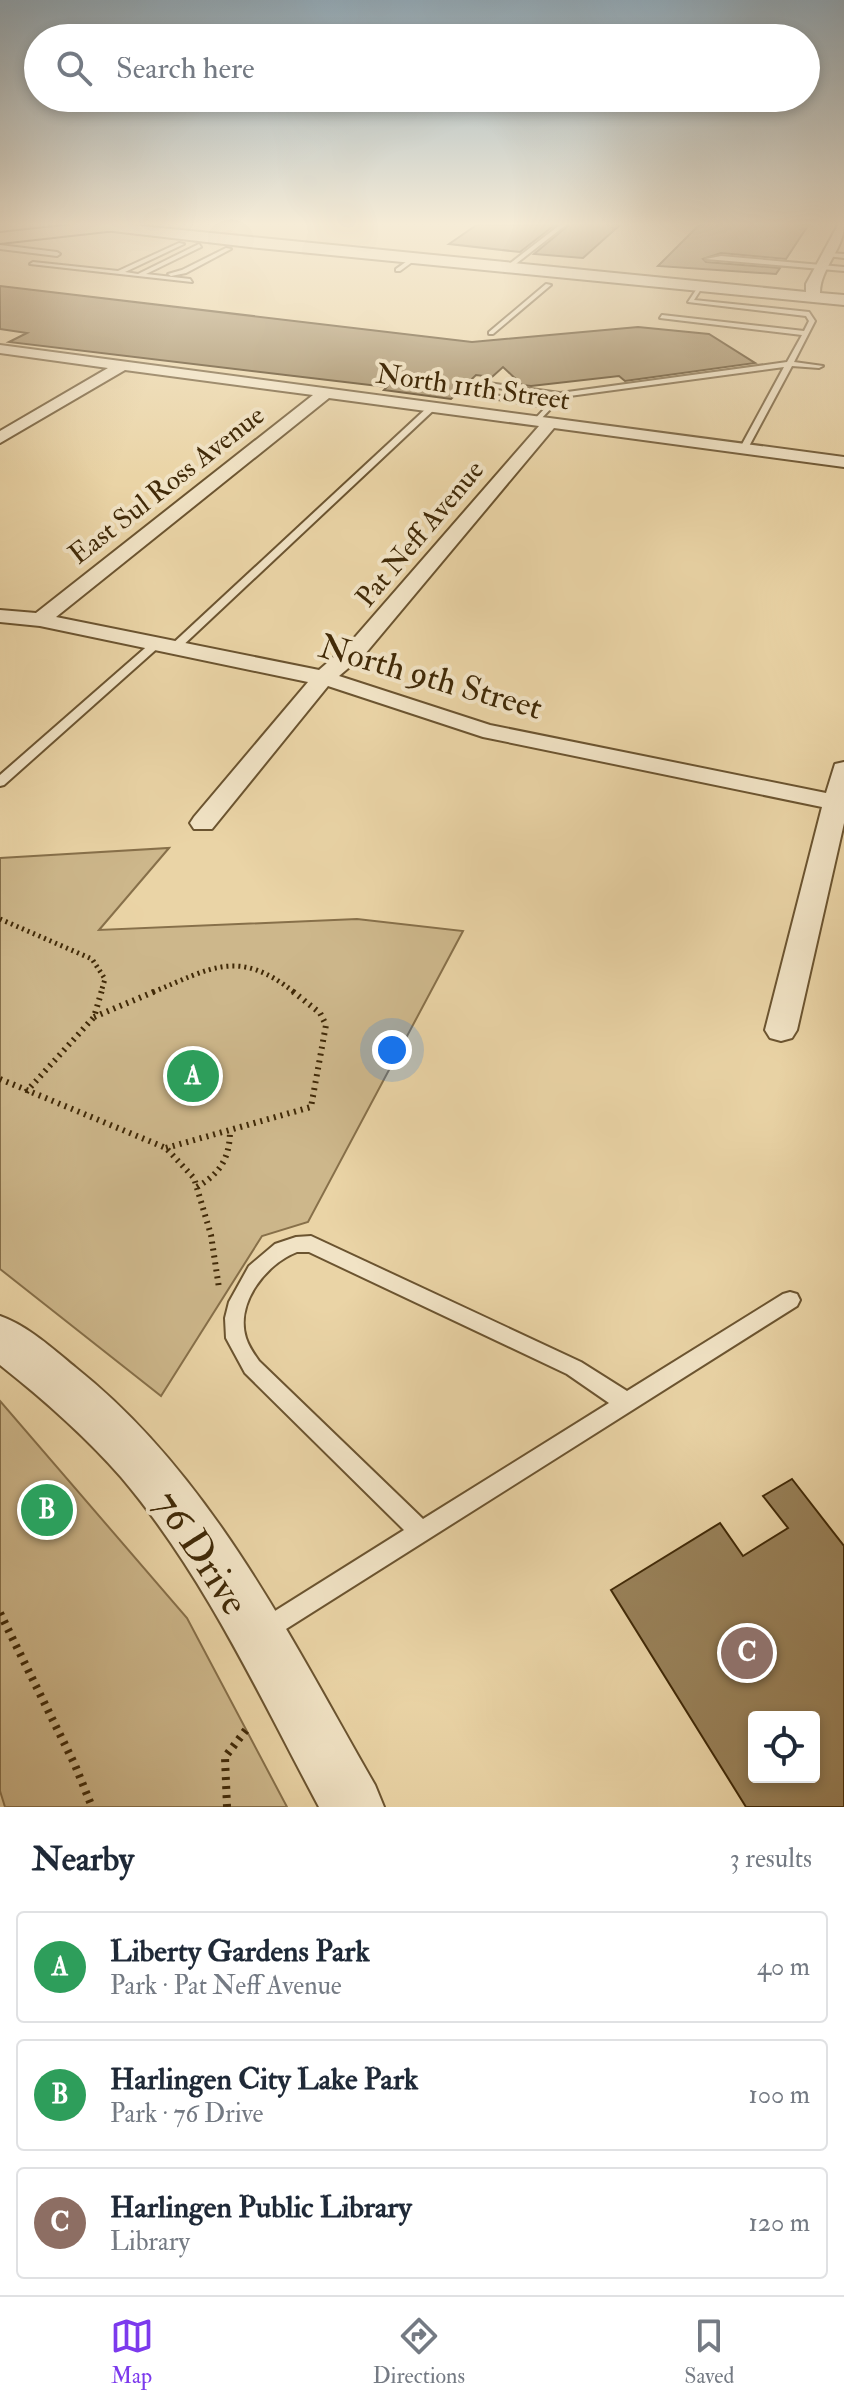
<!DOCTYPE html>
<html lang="en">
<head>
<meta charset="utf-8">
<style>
  body { margin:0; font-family:"IM FELL Double Pica",serif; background:#f6f6f7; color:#1f2937 }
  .controls { position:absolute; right:24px; bottom:24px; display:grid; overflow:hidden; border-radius:8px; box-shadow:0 4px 12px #0003 }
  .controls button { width:72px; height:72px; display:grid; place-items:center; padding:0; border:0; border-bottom:2px solid #e0e1e3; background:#fff; color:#1f2937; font:40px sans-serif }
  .you { position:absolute; left:392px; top:1050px; width:28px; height:28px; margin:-20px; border:6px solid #fff; border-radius:50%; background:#1a73e8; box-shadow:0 0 0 12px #1a73e833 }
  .badge { display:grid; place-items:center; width:52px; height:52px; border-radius:50%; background:#7c3aed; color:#fff; font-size:26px; font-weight:700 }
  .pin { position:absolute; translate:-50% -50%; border:4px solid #fff; box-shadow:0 2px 8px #0006 }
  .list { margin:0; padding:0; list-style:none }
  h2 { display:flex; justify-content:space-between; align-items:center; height:104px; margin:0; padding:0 32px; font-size:34px }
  h2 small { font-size:26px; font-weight:400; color:#747a83 }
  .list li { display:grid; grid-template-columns:52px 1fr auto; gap:24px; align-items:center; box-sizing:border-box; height:112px; margin:0 16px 16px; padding:0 16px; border:2px solid #e0e1e3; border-radius:8px }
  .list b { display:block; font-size:30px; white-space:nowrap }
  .list p { margin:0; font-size:26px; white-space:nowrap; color:#747a83 }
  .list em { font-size:26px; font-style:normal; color:#747a83 }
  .icon { flex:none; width:44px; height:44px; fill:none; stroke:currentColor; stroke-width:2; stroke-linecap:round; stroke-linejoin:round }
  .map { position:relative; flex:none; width:844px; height:1807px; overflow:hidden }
  .search { position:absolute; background:#fff; box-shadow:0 4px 12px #0003; left:24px; right:24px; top:24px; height:88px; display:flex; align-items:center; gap:20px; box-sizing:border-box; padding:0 28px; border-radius:44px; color:#747a83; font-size:30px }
  .sheet { height:488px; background:#fff }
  nav { display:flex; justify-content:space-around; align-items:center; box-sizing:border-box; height:112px; border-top:2px solid #e0e1e3; background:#fff; font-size:22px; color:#747a83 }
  nav a { display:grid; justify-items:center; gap:4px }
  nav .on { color:#7c3aed }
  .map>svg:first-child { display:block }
  .green { fill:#cdb78b; stroke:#87704a; stroke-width:2 }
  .building { fill:#99825a; stroke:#412a08; stroke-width:2; fill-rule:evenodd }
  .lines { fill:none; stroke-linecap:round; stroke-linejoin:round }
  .service-casing { stroke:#6b5430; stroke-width:4 }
  .minor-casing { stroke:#6b5430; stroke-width:4 }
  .tertiary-casing { stroke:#6b5430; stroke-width:4 }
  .primary-casing { stroke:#412a08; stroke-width:4 }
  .path-far2 { stroke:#412a08; stroke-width:5; stroke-dasharray:2 4; stroke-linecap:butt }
  .path-far1 { stroke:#412a08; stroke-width:6; stroke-dasharray:2 5; stroke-linecap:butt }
  .path { stroke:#412a08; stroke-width:8; stroke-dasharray:3 6; stroke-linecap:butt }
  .service { fill:#f1e3c5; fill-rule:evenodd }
  .minor { fill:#f1e3c5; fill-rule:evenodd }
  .tertiary { fill:#f1e3c5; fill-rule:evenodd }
  .primary { fill:#ead4a6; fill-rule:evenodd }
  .labels { text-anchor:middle; stroke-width:8; stroke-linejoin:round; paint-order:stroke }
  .far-street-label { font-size:28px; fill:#412a08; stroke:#f1e3c5 }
  .street-label { font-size:34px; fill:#412a08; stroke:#f1e3c5 }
  .near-street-label { font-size:40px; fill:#412a08; stroke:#f1e3c5 }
</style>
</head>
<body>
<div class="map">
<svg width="844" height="1807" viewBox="0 0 844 1807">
  <rect width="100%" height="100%" fill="#ead4a6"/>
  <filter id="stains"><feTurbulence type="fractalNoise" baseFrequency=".0025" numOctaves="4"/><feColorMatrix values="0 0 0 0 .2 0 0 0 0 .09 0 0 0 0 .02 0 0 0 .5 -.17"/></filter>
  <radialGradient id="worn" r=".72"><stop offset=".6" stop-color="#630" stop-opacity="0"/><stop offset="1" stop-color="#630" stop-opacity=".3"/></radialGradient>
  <g class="green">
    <polygon points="169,848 99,930 357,919 463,931 308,1222 262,1236 161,1396 0,1269 0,858"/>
    <polygon points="0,1401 187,1618 287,1807 5,1807 0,1791"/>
  </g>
  <g class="building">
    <polygon points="478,224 495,225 556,224 520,252 449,244"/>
    <polygon points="570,224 621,224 583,258 534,254"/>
    <polygon points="700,224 809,224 786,259 721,253 703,259 706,262 780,268 776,274 658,266"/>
    <polygon points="0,286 472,342 638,327 709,334 755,363 625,381 619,376 531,386 522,385 503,367 492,377 476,375 451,399 384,390 387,387 9,342 27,333 0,329"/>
    <path d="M792 1479 844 1546V1807H746L611 1590 720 1523 743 1556 788 1528 763 1496ZM754 1717H814V1777H754Z"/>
  </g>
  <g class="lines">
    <g class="service-casing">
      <g id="service">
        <polygon points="561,224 567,224 508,270 504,270 504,268"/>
        <polygon points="179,243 184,244 125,272 138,274 199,244 201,247 146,274 190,279 192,282 30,264 33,262 118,271"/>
        <polygon points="0,245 57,252 60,254 57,256 0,249"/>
        <polygon points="226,248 231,249 186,273 171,276 168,274 182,270"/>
        <polygon points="829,253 844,254 844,258 827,256"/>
        <polygon points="721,256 844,267 844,271 706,259"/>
        <polygon points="410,259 415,260 400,271 396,271 396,269"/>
        <polygon points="546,284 551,285 493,334 489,334 489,332"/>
        <path d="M700 284 703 286 694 300 809 312 815 321 794 362 823 366 819 368 792 366 747 450 740 448 784 367 562 397 537 423 533 421 546 407 467 394 481 382 560 393 787 362 802 335 660 318 662 315 804 331 809 321 806 316 688 302ZM483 386 555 396 549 402 477 393Z"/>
        <polygon points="430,405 437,407 178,650 170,650 170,646"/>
        <polygon points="156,641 161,644 160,646 4,785 0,786 0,775 152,642"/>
        <path d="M311 1236 581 1362 627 1391 783 1294 790 1292 797 1294 800 1300 797 1306 267 1641 259 1637 255 1629 259 1621 404 1530 245 1373 226 1338 225 1318 229 1302 249 1266 275 1244 296 1237ZM297 1252H309L567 1374 609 1403 423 1519 259 1361C254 1354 249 1347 246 1338 235 1303 266 1264 297 1252Z"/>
      </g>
    </g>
    <g class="minor-casing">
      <path id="minor" d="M0 345 844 457V467L554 428 365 654 339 676 490 725 826 793 835 764 844 762V823L797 1030 792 1038 781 1041 770 1038 765 1030 822 807 483 737 328 686 212 829H194L190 823 194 817 308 682 40 626 0 622V610L36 613 313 395 125 370 0 443V431L108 368 0 353ZM329 398 539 426 349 644 319 670 56 617Z"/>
    </g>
    <g class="tertiary-casing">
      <g id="tertiary">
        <path d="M81 224H121L806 292V284L838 225 844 224C844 250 820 268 820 293L844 295V305L259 248 87 228Z"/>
        <path d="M0 1316C28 1326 52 1348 75 1367 212 1476 289 1636 375 1785L384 1807H319C259 1695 204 1575 121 1477 85 1436 43 1399 0 1365Z"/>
      </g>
    </g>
    <g class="primary-casing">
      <polygon id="primary" points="81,224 133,224 125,229 0,243 0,233"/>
    </g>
    <g class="path-far2">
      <polyline points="0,919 92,959 105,979 101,992"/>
      <path d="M153 992C212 968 238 948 294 992"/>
    </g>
    <g class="path-far1">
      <polyline points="94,1017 158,990"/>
      <polyline points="0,1079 166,1148 194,1178 211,1235 219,1288"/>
      <polyline points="26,1092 94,1017 102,990"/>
      <polyline points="166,1148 311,1107 326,1025 320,1013 291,990"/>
      <path d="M197 1187C221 1173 230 1157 230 1130"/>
    </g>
    <g class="path">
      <polyline points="0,1613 75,1765 92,1807"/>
      <polyline points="227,1807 225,1757 246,1730"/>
    </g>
    <use href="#service" class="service"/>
    <use href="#minor" class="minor"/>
    <use href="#tertiary" class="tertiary"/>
    <use href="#primary" class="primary"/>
  </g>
  <linearGradient id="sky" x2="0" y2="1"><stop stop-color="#92aab8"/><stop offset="0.47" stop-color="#f6ecd7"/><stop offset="1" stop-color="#f6ecd7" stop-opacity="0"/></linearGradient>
  <rect width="844" height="477" fill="url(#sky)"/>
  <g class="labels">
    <g class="far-street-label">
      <text transform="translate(473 386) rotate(8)" y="10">North 11th Street</text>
      <text transform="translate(166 484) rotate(-38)" y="10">East Sul Ross Avenue</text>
      <text transform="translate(419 533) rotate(-50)" y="10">Pat Neff Avenue</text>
    </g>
    <g class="street-label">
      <text transform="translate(431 676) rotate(16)" y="12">North 9th Street</text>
    </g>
    <g class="near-street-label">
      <text transform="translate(202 1552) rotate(57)" y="14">76 Drive</text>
    </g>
  </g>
  <rect width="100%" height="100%" filter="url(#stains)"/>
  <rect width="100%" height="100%" fill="url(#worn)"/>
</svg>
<div class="controls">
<button><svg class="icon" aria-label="locate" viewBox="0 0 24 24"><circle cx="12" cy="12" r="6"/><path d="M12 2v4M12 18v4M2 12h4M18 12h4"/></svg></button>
</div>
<div class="you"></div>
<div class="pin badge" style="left:193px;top:1076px;background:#2e9e5b">A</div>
<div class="pin badge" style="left:47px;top:1510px;background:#2e9e5b">B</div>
<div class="pin badge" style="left:747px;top:1653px;background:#8d6e63">C</div>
<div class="search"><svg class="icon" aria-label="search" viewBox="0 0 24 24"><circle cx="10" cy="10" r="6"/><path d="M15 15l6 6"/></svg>Search here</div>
</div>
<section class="sheet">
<h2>Nearby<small>3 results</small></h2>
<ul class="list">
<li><span class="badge" style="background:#2e9e5b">A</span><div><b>Liberty Gardens Park</b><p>Park · Pat Neff Avenue</p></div><em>40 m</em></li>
<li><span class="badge" style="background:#2e9e5b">B</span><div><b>Harlingen City Lake Park</b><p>Park · 76 Drive</p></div><em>100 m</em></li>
<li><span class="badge" style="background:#8d6e63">C</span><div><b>Harlingen Public Library</b><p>Library</p></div><em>120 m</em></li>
</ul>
</section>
<nav>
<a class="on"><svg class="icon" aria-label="map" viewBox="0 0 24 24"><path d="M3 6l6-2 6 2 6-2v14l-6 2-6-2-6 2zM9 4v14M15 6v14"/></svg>Map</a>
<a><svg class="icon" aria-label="directions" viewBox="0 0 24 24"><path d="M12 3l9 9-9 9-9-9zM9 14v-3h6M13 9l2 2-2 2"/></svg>Directions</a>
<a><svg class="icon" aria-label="saved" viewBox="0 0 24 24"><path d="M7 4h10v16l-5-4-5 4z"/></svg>Saved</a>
</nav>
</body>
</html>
